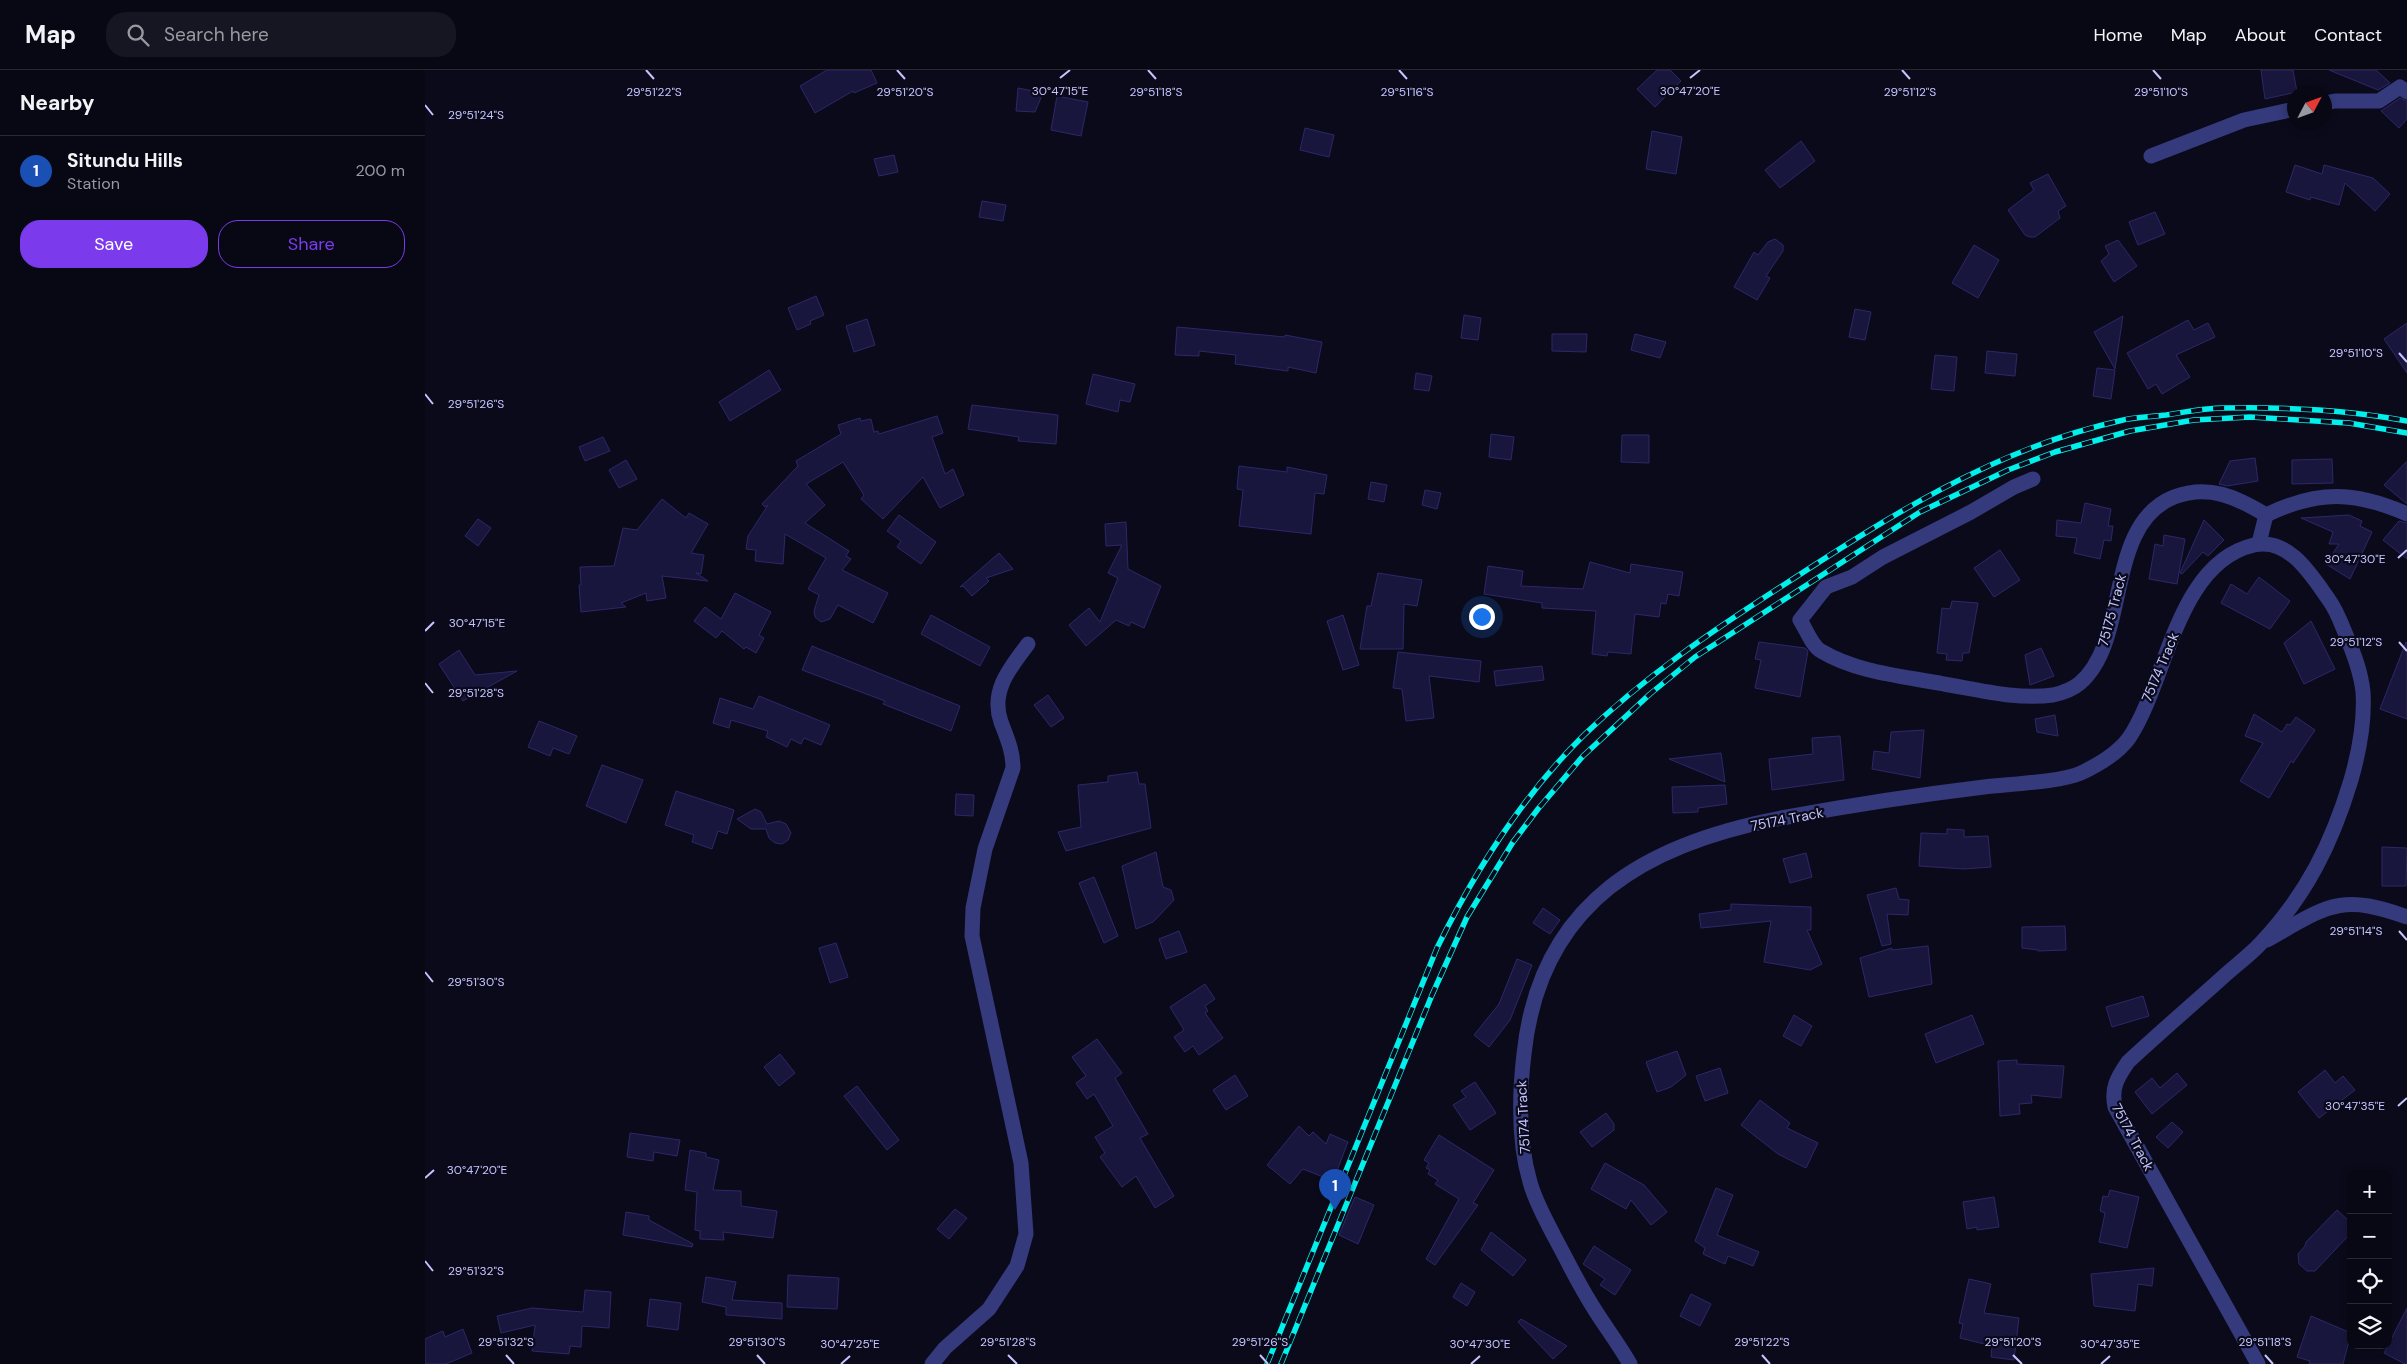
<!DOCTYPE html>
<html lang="en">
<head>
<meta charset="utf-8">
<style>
  body { margin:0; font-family:"DM Sans",sans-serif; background:#161622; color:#f1f3f6 }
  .controls { position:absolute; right:15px; bottom:15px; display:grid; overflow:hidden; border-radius:10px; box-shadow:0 2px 8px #0003 }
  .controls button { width:45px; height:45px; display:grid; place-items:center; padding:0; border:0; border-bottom:1px solid #292934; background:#080814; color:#f1f3f6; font:25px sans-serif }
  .compass { position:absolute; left:1862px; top:15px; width:45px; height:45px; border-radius:50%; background:#080814; box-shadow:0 2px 8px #0003; rotate:49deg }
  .you { position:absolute; left:1056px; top:546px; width:18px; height:18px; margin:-12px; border:4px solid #fff; border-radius:50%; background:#1a73e8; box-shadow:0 0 0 8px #1a73e833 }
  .badge { display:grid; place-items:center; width:32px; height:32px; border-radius:50%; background:#7c3aed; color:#fff; font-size:16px; font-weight:700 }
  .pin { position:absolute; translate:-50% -41px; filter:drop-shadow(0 1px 2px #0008) }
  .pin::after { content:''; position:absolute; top:26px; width:18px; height:15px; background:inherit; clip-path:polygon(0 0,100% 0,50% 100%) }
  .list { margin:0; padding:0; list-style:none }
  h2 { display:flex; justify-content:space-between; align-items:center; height:65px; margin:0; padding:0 20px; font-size:21px }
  h2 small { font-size:16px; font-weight:400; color:#989aa0 }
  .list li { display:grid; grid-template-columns:32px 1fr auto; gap:15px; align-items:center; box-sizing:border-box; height:70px; padding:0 20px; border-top:1px solid #292934 }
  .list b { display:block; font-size:19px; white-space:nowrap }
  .list p { margin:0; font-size:16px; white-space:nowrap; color:#989aa0 }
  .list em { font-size:16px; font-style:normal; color:#989aa0 }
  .actions { display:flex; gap:10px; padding:15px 20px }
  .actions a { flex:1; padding:11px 0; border:1px solid #7c3aed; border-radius:20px; text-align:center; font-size:18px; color:#7c3aed }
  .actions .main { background:#7c3aed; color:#fff }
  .icon { flex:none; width:28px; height:28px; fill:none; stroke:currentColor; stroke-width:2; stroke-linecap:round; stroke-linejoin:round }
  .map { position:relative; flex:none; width:1982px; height:1294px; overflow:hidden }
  header { display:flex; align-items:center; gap:30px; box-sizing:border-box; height:70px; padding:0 25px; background:#080814; border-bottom:1px solid #292934 }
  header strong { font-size:24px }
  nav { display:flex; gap:28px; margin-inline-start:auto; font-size:18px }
  .search { width:350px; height:45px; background:#161622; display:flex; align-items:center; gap:12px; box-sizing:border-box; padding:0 18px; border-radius:20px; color:#989aa0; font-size:19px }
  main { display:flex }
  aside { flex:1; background:#080814 }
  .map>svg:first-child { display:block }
  .building { fill:#19163d; stroke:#2d2769 }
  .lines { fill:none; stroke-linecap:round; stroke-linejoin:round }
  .street { stroke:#343a7c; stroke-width:15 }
  .rail-casing { stroke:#00f0eb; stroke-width:5.5 }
  .rail { stroke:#0b0a1b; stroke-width:4; stroke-dasharray:11; stroke-linecap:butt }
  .ticks { fill:none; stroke:#c5c5ff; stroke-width:2 }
  .labels { text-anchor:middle; stroke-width:4.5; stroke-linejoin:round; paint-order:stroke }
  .street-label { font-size:14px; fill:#c5c5ff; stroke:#0b0a1b }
  .ticks-label { font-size:12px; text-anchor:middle; fill:#c5c5ff; stroke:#0b0a1b; stroke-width:4.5; stroke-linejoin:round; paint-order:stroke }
</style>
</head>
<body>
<header>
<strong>Map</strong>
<div class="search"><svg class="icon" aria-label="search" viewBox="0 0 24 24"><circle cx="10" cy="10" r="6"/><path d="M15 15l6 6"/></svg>Search here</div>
<nav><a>Home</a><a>Map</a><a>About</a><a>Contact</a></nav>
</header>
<main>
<aside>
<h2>Nearby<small></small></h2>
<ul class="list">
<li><span class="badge" style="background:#1a4fb4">1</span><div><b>Situndu Hills</b><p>Station</p></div><em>200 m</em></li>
</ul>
<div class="actions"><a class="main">Save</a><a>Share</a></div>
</aside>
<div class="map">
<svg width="1982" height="1294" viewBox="0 0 1982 1294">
  <rect width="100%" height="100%" fill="#0b0a1b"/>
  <g class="building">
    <polygon points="402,0 446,0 452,13 429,23 428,21 390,43 375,16"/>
    <polygon points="1232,0 1245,0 1256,11 1230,37 1212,19"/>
    <polygon points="1836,0 1868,0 1872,22 1840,29"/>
    <polygon points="1904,0 1951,0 1965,13 1953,20"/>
    <polygon points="593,18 618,23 610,42 591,41"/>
    <polygon points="632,26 663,32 656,66 626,60"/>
    <polygon points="1975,28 1982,31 1982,49 1974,58 1956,41"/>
    <polygon points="880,58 909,65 904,87 875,80"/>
    <polygon points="1227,61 1257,67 1251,104 1221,99"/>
    <polygon points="1376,71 1390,91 1355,118 1340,100"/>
    <polygon points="469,85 473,102 454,106 449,89"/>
    <polygon points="1870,95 1897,104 1899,95 1948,108 1965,124 1950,141 1920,113 1914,135 1886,127 1885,130 1861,122"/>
    <polygon points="1623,104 1641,136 1633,141 1635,148 1610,167 1605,167 1600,165 1583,140 1609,120 1605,113"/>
    <polygon points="557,131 581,135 578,151 554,147"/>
    <polygon points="1730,142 1740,164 1713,175 1704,152"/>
    <polygon points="1350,169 1358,175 1358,181 1341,206 1345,208 1332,230 1309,217 1329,182 1333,185 1343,172"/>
    <polygon points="1693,170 1712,196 1689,212 1676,191 1684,184 1680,176"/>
    <polygon points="1549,175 1574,190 1553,228 1527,213"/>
    <polygon points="391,226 399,245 385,251 386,254 372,260 363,238"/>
    <polygon points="1430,239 1446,242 1440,270 1424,267"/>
    <polygon points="1039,245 1056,248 1053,270 1036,268"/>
    <polygon points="1698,246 1690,299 1669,262"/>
    <polygon points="442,249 450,275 429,282 421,256"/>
    <polygon points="1763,250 1769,260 1783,253 1790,267 1751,285 1765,307 1737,324 1731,314 1723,319 1702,283"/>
    <polygon points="1982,253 1982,303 1959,269"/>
    <polygon points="752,257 860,267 860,265 897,272 891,303 863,297 863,301 810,294 811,285 774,281 774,286 750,285"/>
    <polygon points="1127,264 1162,264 1161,282 1127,281"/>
    <polygon points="1210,264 1241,272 1235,288 1206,280"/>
    <polygon points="1562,281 1592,284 1590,306 1560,303"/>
    <polygon points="1510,285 1532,287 1529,321 1506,319"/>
    <polygon points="1672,298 1690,300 1686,329 1668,326"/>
    <polygon points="344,300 356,320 305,351 294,332"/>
    <polygon points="991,303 1007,306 1004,321 989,319"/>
    <polygon points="668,304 710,314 705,332 695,330 693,342 661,334"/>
    <polygon points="547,335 633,345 631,374 593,371 594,367 543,359"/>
    <polygon points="512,346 518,363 507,367 520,404 528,399 539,425 515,438 498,407 458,449 436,429 439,425 418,392 381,414 400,435 380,453 424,481 421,486 426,489 417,500 463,523 448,553 413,535 405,549 396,552 390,547 389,541 394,525 383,519 401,488 360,464 358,494 330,491 331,480 321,479 323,466 343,435 340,437 337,434 373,396 371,391 416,364 413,355 435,348 436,351 446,349 449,362 453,361 454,364"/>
    <polygon points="1066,364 1089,367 1086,390 1064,387"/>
    <polygon points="1197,365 1224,365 1224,393 1196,392"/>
    <polygon points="178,367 185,381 160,391 154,377"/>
    <polygon points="1830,388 1833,411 1802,416 1794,414 1805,391"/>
    <polygon points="1907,389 1908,413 1867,414 1867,390"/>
    <polygon points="201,390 212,409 194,418 184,400"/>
    <polygon points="1982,391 1982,434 1959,415"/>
    <polygon points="814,396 862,402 862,397 902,405 899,424 890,423 886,464 814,456 818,420 812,419"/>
    <polygon points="946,412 962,415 959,432 943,429"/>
    <polygon points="1000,420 1016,423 1012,439 997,435"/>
    <polygon points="237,429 261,448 264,443 283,454 266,483 279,485 276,504 271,503 283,511 237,506 241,528 222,531 221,523 196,533 201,537 156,542 154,515 156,515 155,497 189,496 198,458 212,460"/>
    <polygon points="1660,433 1686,439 1683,456 1688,456 1686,471 1679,470 1675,489 1649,483 1652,468 1631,466 1632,450 1656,453"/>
    <polygon points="474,445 511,472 496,494 472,477 476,471 462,461"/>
    <polygon points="1924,445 1937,451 1935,456 1947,462 1925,509 1901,494 1914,474 1904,474 1908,462 1876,448"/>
    <polygon points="53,449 66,458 53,476 40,466"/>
    <polygon points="1779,450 1799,470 1783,486 1778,482 1757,504 1755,503"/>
    <polygon points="1974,451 1982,453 1982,489 1958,470"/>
    <polygon points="701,452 703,499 736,516 719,558 706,552 704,556 691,550 661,576 644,555 664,538 675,552 693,508 683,503 697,475 681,476 680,454"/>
    <polygon points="1739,465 1760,469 1752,514 1724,509 1730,474 1738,476"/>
    <polygon points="1575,480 1595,510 1569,527 1549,498"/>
    <polygon points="574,483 588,499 561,508 564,511 547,526 538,516 535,517"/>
    <polygon points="1165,492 1205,503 1206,494 1258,502 1254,526 1243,524 1241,534 1236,533 1234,547 1210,544 1206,584 1183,582 1182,586 1167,584 1171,541 1117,538 1117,533 1059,524 1063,496 1098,501 1096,516 1158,519"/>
    <polygon points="953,503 997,510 992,536 979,534 978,579 935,579 942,536 946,536"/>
    <polygon points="1834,507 1865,531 1845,559 1796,533 1806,514 1822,524"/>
    <polygon points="310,523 346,542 334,565 339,568 331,583 321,577 319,579 297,561 291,568 269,551 280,537 296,549"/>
    <polygon points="1527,531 1553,533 1544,583 1538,583 1537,591 1521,590 1522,584 1512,583 1517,538 1525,539"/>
    <polygon points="506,545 565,577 555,596 496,564"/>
    <polygon points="918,545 934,595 918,600 902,551"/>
    <polygon points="1886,551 1910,599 1879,614 1859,573"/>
    <polygon points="1334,572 1380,578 1383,581 1375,627 1330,618 1336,590 1330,589"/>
    <polygon points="1981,572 1982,573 1982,649 1955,639"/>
    <polygon points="387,576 535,636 526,661 458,634 460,631 377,600"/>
    <polygon points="1616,578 1629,606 1605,615 1600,585"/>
    <polygon points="34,580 50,605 92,601 38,631 14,594"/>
    <polygon points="973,582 1056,591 1054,612 1004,606 1009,648 981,651 977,619 968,618"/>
    <polygon points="1117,596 1119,610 1071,616 1069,601"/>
    <polygon points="623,625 639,648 626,657 609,635"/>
    <polygon points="334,626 405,655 396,675 379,668 376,674 366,669 362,677 341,667 343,661 306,650 304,658 288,653 295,628 328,639"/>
    <polygon points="1829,644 1857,662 1862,654 1865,655 1871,647 1890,660 1868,693 1866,691 1844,728 1815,711 1838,673 1820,666"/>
    <polygon points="1630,645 1633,666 1612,662 1610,649"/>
    <polygon points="114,651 152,666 144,684 128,678 125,686 103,677"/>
    <polygon points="1499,660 1495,708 1447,699 1449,681 1464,683 1466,662"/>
    <polygon points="1415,666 1419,710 1347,720 1344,689 1388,684 1387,668"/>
    <polygon points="1296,683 1300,712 1244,689"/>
    <polygon points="177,695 218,710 201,753 161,736"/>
    <polygon points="712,702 714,714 720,714 726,758 641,781 633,762 656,757 653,715 683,712 683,706"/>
    <polygon points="1300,715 1302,734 1273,738 1273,742 1248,743 1247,717"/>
    <polygon points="251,721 309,740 302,764 293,761 287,779 267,772 269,765 240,755"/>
    <polygon points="531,724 549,725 548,746 530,745"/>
    <polygon points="330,739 336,742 342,754 354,751 361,754 366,763 363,770 357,774 350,773 344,768 341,759 326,759 312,749"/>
    <polygon points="1522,759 1539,760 1539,767 1563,766 1566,797 1539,799 1494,796 1496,763 1522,764"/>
    <polygon points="1957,777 1982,778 1981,816 1957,816"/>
    <polygon points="731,782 738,817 746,820 749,830 728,852 711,859 697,796"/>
    <polygon points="1381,783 1387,807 1365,813 1358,789"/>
    <polygon points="669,807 693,866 679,873 654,813"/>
    <polygon points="1471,818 1474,829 1484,830 1483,845 1462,844 1466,874 1457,876 1442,825"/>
    <polygon points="1306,834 1386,837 1386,860 1382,860 1397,894 1385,900 1339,892 1346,851 1276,858 1274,844 1306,840"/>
    <polygon points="1118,838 1135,850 1125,864 1108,853"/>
    <polygon points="1640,856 1641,880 1613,881 1613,880 1597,878 1597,857"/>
    <polygon points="754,861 762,882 741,889 734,869"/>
    <polygon points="411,873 423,907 405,913 394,878"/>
    <polygon points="1503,876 1507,914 1444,927 1435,888 1467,878 1467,880"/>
    <polygon points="1092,889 1107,895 1085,950 1064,977 1049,965 1074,934"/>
    <polygon points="780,914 790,929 780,936 783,941 780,943 798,968 774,985 768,976 760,982 749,967 759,960 745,937"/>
    <polygon points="1718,926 1724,946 1687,957 1681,937"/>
    <polygon points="1369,945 1387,956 1376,976 1358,966"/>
    <polygon points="1547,945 1559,974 1511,993 1500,964"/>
    <polygon points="672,969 697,1003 690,1008 723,1064 715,1068 749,1126 730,1138 711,1106 697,1117 675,1087 680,1083 670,1067 688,1056 669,1024 662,1029 651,1013 661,1006 647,987"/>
    <polygon points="1252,981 1261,1005 1246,1017 1232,1022 1221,992"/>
    <polygon points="355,984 370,1003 354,1016 339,997"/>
    <polygon points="1592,990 1592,994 1639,996 1636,1028 1606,1025 1607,1033 1594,1034 1595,1044 1575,1046 1573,991"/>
    <polygon points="1295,998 1303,1023 1280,1031 1271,1006"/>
    <polygon points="1900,1000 1910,1013 1918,1006 1930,1020 1894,1048 1873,1022"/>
    <polygon points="1752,1003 1762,1015 1727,1044 1710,1022 1727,1008 1735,1018"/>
    <polygon points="810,1005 823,1026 801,1040 788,1020"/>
    <polygon points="1050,1012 1071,1043 1045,1060 1028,1035 1041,1027 1036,1021"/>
    <polygon points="432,1016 474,1070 462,1080 419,1026"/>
    <polygon points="1335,1030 1365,1053 1362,1058 1393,1073 1381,1098 1353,1084 1316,1055"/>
    <polygon points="1181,1043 1189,1054 1189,1060 1167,1077 1155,1062"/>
    <polygon points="1747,1052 1758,1062 1743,1078 1731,1067"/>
    <polygon points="874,1056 884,1066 888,1062 901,1074 905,1064 923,1072 908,1111 878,1099 865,1114 842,1095"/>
    <polygon points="205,1063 255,1070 252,1086 229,1082 228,1091 202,1087"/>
    <polygon points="1014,1065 1069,1100 1048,1133 1053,1135 1010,1195 1001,1189 1034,1129 1010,1114 1013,1110 1003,1104 1005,1100 1001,1098 1004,1093 999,1090"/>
    <polygon points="265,1080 281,1083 281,1087 294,1090 288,1120 316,1121 316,1136 352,1141 348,1168 298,1162 299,1170 275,1169 275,1161 270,1160 272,1122 260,1120"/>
    <polygon points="1180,1093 1219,1115 1242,1142 1226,1155 1206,1130 1201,1139 1166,1119"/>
    <polygon points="1291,1118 1308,1125 1292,1165 1334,1182 1328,1196 1303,1186 1300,1194 1278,1184 1280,1178 1270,1171"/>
    <polygon points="1685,1120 1714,1127 1702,1178 1674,1172 1680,1143 1675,1141 1678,1126 1683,1127"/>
    <polygon points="930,1127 949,1135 933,1174 914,1165"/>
    <polygon points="1569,1127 1574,1157 1552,1160 1552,1157 1542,1159 1538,1132"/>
    <polygon points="530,1139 542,1148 524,1169 512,1159"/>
    <polygon points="1912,1140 1926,1153 1926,1163 1890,1201 1882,1201 1874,1194 1873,1184 1880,1176 1881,1172"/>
    <polygon points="201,1142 224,1146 224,1150 268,1174 267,1177 198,1165"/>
    <polygon points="1066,1162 1101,1190 1088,1206 1056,1180"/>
    <polygon points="1169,1176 1206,1200 1190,1225 1175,1215 1180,1209 1158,1194"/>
    <polygon points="1729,1198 1727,1216 1713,1214 1710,1241 1669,1236 1666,1204"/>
    <polygon points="363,1205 414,1208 412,1239 362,1237"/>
    <polygon points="281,1207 311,1212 307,1230 357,1233 357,1249 301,1245 301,1237 277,1232"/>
    <polygon points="1544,1209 1566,1214 1559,1243 1594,1248 1589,1290 1566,1287 1567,1276 1535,1268 1538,1254 1534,1253"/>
    <polygon points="1036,1213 1050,1222 1042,1236 1028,1227"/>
    <polygon points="160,1220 186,1222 184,1258 157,1256 156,1277 145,1276 144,1284 107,1281 110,1255 76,1263 72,1246 107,1238 158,1242"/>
    <polygon points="1266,1224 1286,1234 1275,1256 1255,1246"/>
    <polygon points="225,1229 256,1233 253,1260 222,1256"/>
    <polygon points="1982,1238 1982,1294 1980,1294 1959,1283"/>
    <polygon points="1886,1246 1926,1263 1918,1294 1884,1294 1885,1291 1872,1287"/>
    <polygon points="1096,1249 1142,1276 1128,1289 1093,1252"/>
    <polygon points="38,1259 47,1283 21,1294 0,1294 0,1269 18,1261 20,1267"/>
  </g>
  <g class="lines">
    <g class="street">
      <polyline points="1900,33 1910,31 1954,31 1975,17 1982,22"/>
      <polyline points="1726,86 1819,50 1870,39"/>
      <path d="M1608 409 1589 417 1546 442 1458 487 1427 507 1401 517 1375 550C1381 559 1387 576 1396 581 1433 603 1478 606 1519 614 1554 620 1593 630 1628 625 1637 623 1648 619 1655 613 1706 569 1679 455 1749 427 1784 414 1811 427 1841 445L1834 473"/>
      <path d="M1841 445C1893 420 1930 421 1982 444"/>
      <path d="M1842 870C1901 837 1914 822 1982 847"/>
      <path d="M507 1294 520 1278 564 1239 592 1196 601 1164 596 1093 547 866 548 838 560 779 588 698C588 681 582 668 576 652 565 621 585 598 603 574"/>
      <path d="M1205 1294C1192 1271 1175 1250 1162 1227 1150 1207 1140 1186 1129 1166 1120 1148 1110 1131 1105 1112 1093 1071 1094 1026 1099 984 1115 831 1223 772 1362 747 1427 735 1493 725 1559 717 1584 714 1636 712 1656 703 1673 695 1693 683 1704 668 1742 612 1751 493 1829 475 1864 467 1887 506 1904 530 1912 541 1916 553 1921 565 1929 584 1936 602 1938 622 1940 652 1934 682 1926 710 1907 773 1882 824 1836 873 1825 885 1811 895 1799 906 1767 935 1734 963 1703 992 1692 1008 1686 1018 1690 1037L1833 1294"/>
    </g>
    <g class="rail-casing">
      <g id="rail">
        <path d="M842 1294 1012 878C1050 801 1097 726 1159 665 1219 607 1287 561 1357 516 1463 447 1569 379 1694 351 1709 347 1725 347 1741 345 1760 342 1780 338 1800 338 1857 337 1926 340 1982 351"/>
        <polyline points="856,1294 1007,925 1042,847 1088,772 1113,739 1158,686 1225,624 1270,587 1495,442 1583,400 1630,382 1705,361 1769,350 1825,347 1924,353 1982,363"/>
      </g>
    </g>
    <use href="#rail" class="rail"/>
  </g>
  <path class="ticks" d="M221 0 229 9M472 0 480 9M723 0 731 9M974 0 982 9M1477 0 1485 9M1728 0 1736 9M635 8 645 0M1265 8 1275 0M0 35 8 45M1974 283 1982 292M0 324 8 334M1973 488 1982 480M0 561 9 552M1974 572 1982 581M0 613 8 623M1974 861 1982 870M0 902 8 912M1973 1036 1982 1028M0 1108 9 1100M0 1191 8 1201M81 1285 89 1294M332 1285 340 1294M583 1285 592 1294M835 1285 843 1294M1337 1285 1345 1294M1588 1285 1597 1294M1840 1285 1848 1294M416 1294 425 1286M1046 1294 1055 1286M1676 1294 1685 1286"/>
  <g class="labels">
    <g class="street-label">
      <text transform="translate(1687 540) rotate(-75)" y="5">75175 Track</text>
      <text transform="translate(1735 597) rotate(-67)" y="5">75174 Track</text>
      <text transform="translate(1362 749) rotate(-11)" y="5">75174 Track</text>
      <text transform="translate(1098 1047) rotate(-93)" y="5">75174 Track</text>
      <text transform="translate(1708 1067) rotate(62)" y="5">75174 Track</text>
    </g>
  </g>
  <g class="ticks-label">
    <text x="635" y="25">30°47'15"E</text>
    <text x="1265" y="25">30°47'20"E</text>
    <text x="229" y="26">29°51'22"S</text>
    <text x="480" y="26">29°51'20"S</text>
    <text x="731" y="26">29°51'18"S</text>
    <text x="982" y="26">29°51'16"S</text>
    <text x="1485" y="26">29°51'12"S</text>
    <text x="1736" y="26">29°51'10"S</text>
    <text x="51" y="49">29°51'24"S</text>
    <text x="1931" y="287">29°51'10"S</text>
    <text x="51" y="338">29°51'26"S</text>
    <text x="1930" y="493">30°47'30"E</text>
    <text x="52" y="557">30°47'15"E</text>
    <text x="1931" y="576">29°51'12"S</text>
    <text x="51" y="627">29°51'28"S</text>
    <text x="1931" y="865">29°51'14"S</text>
    <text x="51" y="916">29°51'30"S</text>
    <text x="1930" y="1040">30°47'35"E</text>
    <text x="52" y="1104">30°47'20"E</text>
    <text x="51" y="1205">29°51'32"S</text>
    <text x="81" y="1276">29°51'32"S</text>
    <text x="332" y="1276">29°51'30"S</text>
    <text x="583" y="1276">29°51'28"S</text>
    <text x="835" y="1276">29°51'26"S</text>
    <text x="1337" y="1276">29°51'22"S</text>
    <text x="1588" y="1276">29°51'20"S</text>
    <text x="1840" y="1276">29°51'18"S</text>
    <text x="425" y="1278">30°47'25"E</text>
    <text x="1055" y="1278">30°47'30"E</text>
    <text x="1685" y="1278">30°47'35"E</text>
  </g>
</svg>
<div class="controls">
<button>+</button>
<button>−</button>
<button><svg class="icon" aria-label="locate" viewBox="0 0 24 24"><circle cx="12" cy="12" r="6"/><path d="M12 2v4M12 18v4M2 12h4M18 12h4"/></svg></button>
<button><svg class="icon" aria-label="layers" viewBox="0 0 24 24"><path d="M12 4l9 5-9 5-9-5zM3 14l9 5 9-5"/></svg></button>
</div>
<svg class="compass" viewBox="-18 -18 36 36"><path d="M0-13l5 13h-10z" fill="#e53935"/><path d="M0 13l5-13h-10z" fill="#989aa0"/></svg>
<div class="you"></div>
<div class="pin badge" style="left:910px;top:1140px;background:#1a4fb4">1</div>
</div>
</main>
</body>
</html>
